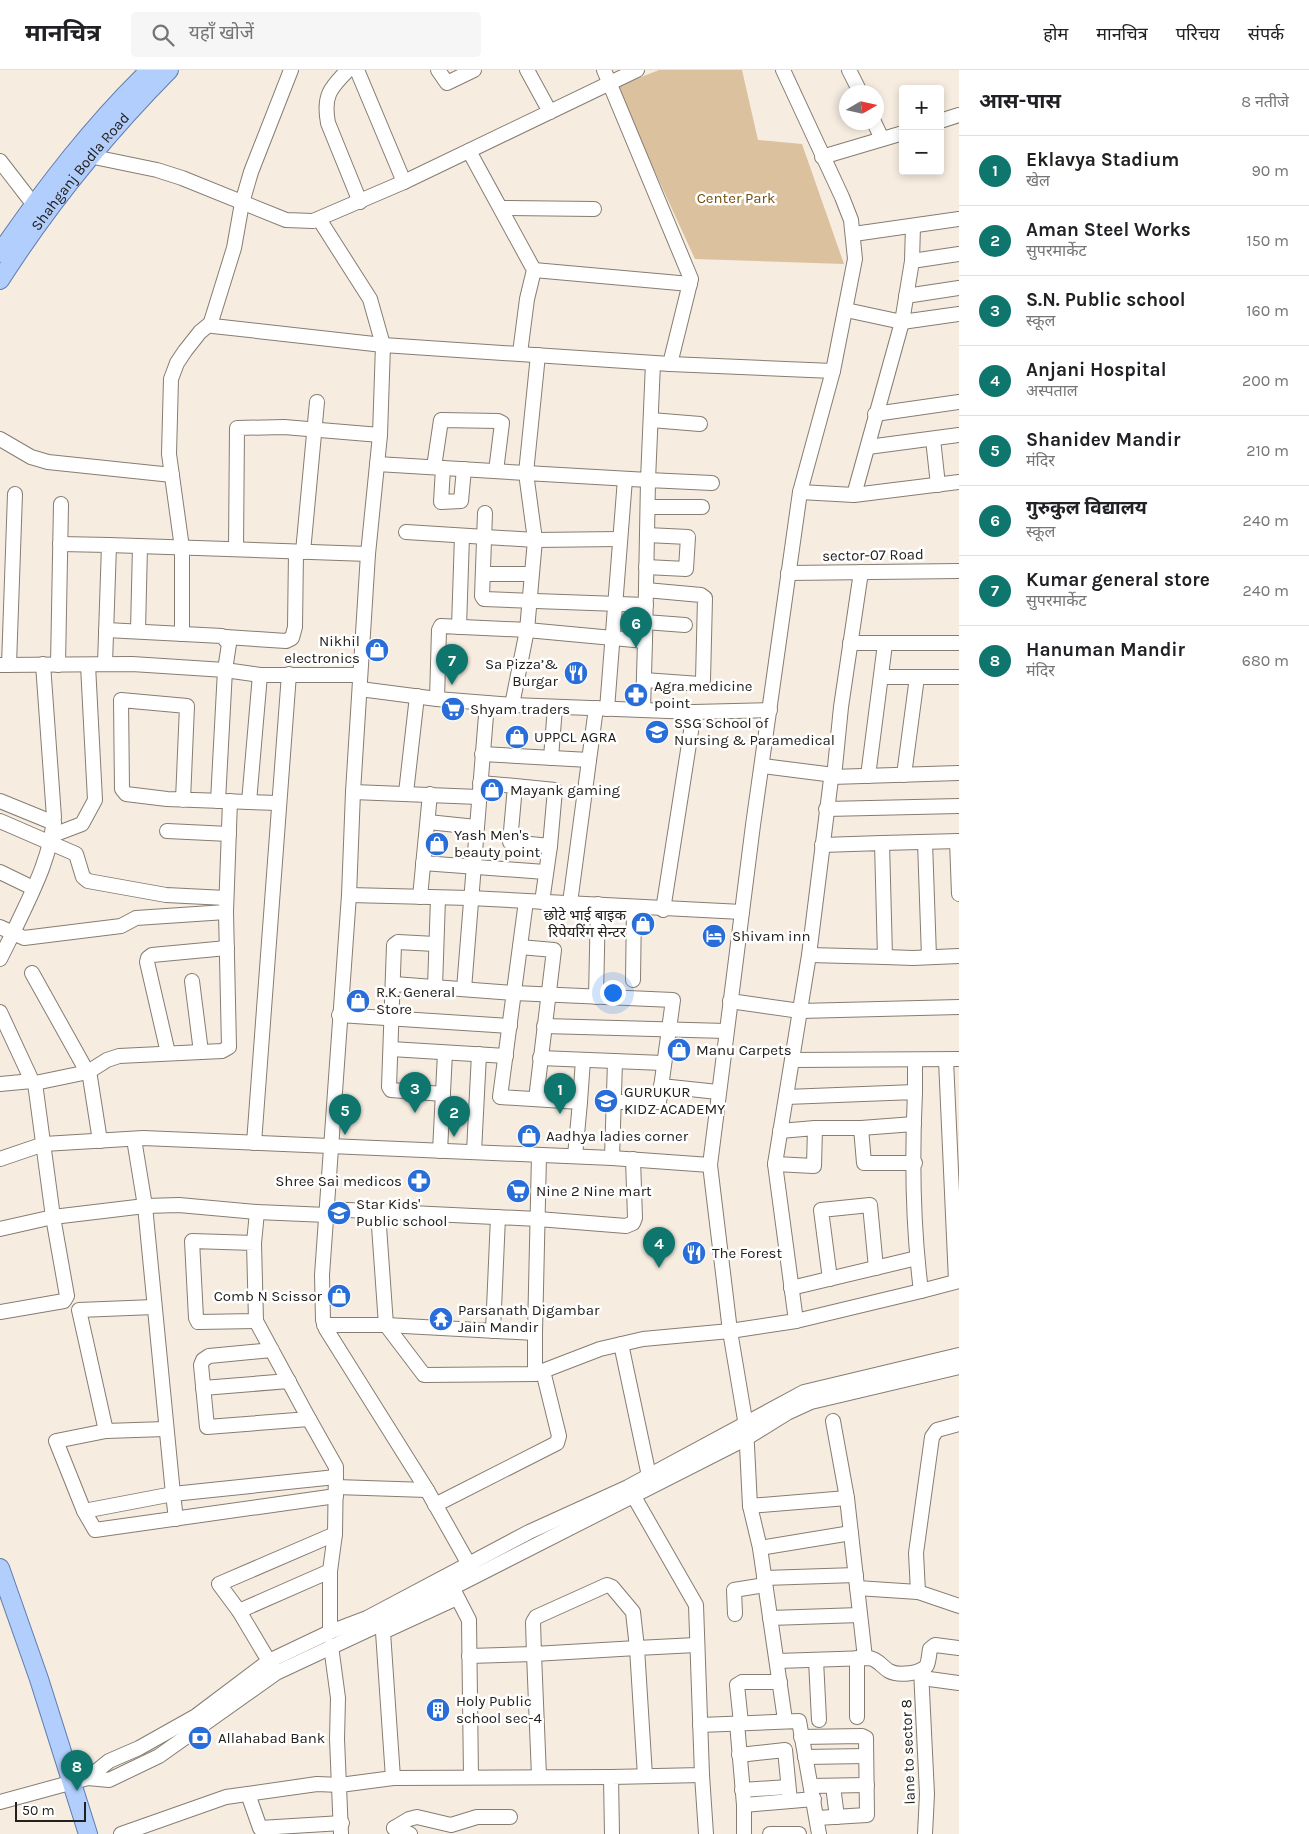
<!DOCTYPE html>
<html lang="hi">
<head>
<meta charset="utf-8">
<style>
  body { margin:0; font-family:Karla,"Noto Sans Devanagari",sans-serif; background:#f6f6f6; color:#202124 }
  .controls { position:absolute; right:15px; top:15px; display:grid; overflow:hidden; border-radius:5px; box-shadow:0 2px 8px #0003 }
  .controls button { width:45px; height:45px; display:grid; place-items:center; padding:0; border:0; border-bottom:1px solid #e0e0e0; background:#fff; color:#202124; font:25px sans-serif }
  .compass { position:absolute; left:839px; top:15px; width:45px; height:45px; border-radius:50%; background:#fff; box-shadow:0 2px 8px #0003; rotate:81deg }
  .scale { position:absolute; left:15px; bottom:12px; width:71px; box-sizing:border-box; padding-left:5px; border:2px solid #24201c; border-top:0; font-size:14px; line-height:18px; white-space:nowrap; color:#24201c; -webkit-text-stroke:4px #fff; paint-order:stroke }
  .you { position:absolute; left:612px; top:922px; width:18px; height:18px; margin:-12px; border:4px solid #fff; border-radius:50%; background:#1a73e8; box-shadow:0 0 0 8px #1a73e833 }
  .badge { display:grid; place-items:center; width:32px; height:32px; border-radius:50%; background:#0f766e; color:#fff; font-size:16px; font-weight:700 }
  .pin { position:absolute; translate:-50% -41px; filter:drop-shadow(0 1px 2px #0008) }
  .pin::after { content:''; position:absolute; top:26px; width:18px; height:15px; background:inherit; clip-path:polygon(0 0,100% 0,50% 100%) }
  .list { margin:0; padding:0; list-style:none }
  h2 { display:flex; justify-content:space-between; align-items:center; height:65px; margin:0; padding:0 20px; font-size:21px }
  h2 small { font-size:16px; font-weight:400; color:#757577 }
  .list li { display:grid; grid-template-columns:32px 1fr auto; gap:15px; align-items:center; box-sizing:border-box; height:70px; padding:0 20px; border-top:1px solid #e0e0e0 }
  .list b { display:block; font-size:19px; white-space:nowrap }
  .list p { margin:0; font-size:16px; white-space:nowrap; color:#757577 }
  .list em { font-size:16px; font-style:normal; color:#757577 }
  .icon { flex:none; width:28px; height:28px; fill:none; stroke:currentColor; stroke-width:2; stroke-linecap:round; stroke-linejoin:round }
  .map { position:relative; flex:none; width:959px; height:1764px; overflow:hidden }
  header { display:flex; align-items:center; gap:30px; box-sizing:border-box; height:70px; padding:0 25px; background:#fff; border-bottom:1px solid #e0e0e0 }
  header strong { font-size:24px }
  nav { display:flex; gap:28px; margin-inline-start:auto; font-size:18px }
  .search { width:350px; height:45px; background:#f6f6f6; display:flex; align-items:center; gap:12px; box-sizing:border-box; padding:0 18px; border-radius:5px; color:#757577; font-size:19px }
  main { display:flex }
  aside { flex:1; background:#fff }
  .map>svg:first-child { display:block }
  .green { fill:#dcc19f }
  .lines { fill:none; stroke-linecap:round; stroke-linejoin:round }
  .minor-casing { stroke:#867d72; stroke-width:16 }
  .major-casing { stroke:#5e7cad; stroke-width:20 }
  .minor { stroke:#fff; stroke-width:14 }
  .major { stroke:#b1cefd; stroke-width:18 }
  .labels { text-anchor:middle; stroke-width:5; stroke-linejoin:round; paint-order:stroke }
  .street-label { font-size:15px; fill:#24201c; stroke:#fff }
  .park-label { font-size:15px; fill:#754e0e; stroke:#fff }
  .poi-label { font-size:15px; fill:#24201c; stroke:#fff; text-anchor:start }
</style>
</head>
<body>
<header>
<strong>मानचित्र</strong>
<div class="search"><svg class="icon" aria-label="search" viewBox="0 0 24 24"><circle cx="10" cy="10" r="6"/><path d="M15 15l6 6"/></svg>यहाँ खोजें</div>
<nav><a>होम</a><a>मानचित्र</a><a>परिचय</a><a>संपर्क</a></nav>
</header>
<main>
<div class="map">
<svg width="959" height="1764" viewBox="0 0 959 1764">
  <rect width="100%" height="100%" fill="#f6ece0"/>
  <polygon class="green" points="659,0 742,0 758,70 802,74 844,194 695,189 616,17"/>
  <g class="lines">
    <g class="minor-casing">
      <g id="minor">
        <polyline points="291,0 251,102 242,133 234,178 211,252 213,256 383,275 670,294 833,301"/>
        <path d="M348 0C330 18 323 26 328 53L360 132"/>
        <polyline points="357,0 404,112"/>
        <polyline points="438,0 447,13 474,0"/>
        <polyline points="527,0 550,42"/>
        <polyline points="604,0 691,209 670,294"/>
        <polyline points="783,0 842,127 851,150 855,189 833,301 800,422 753,755 710,1095 730,1261 746,1356 750,1436 760,1478 785,1650"/>
        <polyline points="849,0 860,22"/>
        <polyline points="940,51 959,45"/>
        <polyline points="874,52 882,69"/>
        <polyline points="469,81 534,200 527,229 520,283"/>
        <polyline points="89,86 157,100 182,108 286,150 313,151 404,112 637,0"/>
        <polyline points="822,87 903,63"/>
        <polyline points="0,91 34,135"/>
        <polyline points="501,138 594,139"/>
        <polyline points="319,149 370,229 383,275 380,365 368,484 353,722 349,825 322,1205 323,1250 326,1259 427,1420 475,1505"/>
        <polyline points="854,164 959,149"/>
        <polyline points="912,191 959,184"/>
        <polyline points="534,200 690,214"/>
        <polyline points="906,226 959,218"/>
        <polyline points="846,240 902,252 959,244"/>
        <polyline points="875,344 959,332"/>
        <polyline points="651,350 700,354"/>
        <polyline points="0,369 31,387 48,392 172,405"/>
        <polyline points="933,369 938,415"/>
        <polyline points="868,377 959,365"/>
        <polyline points="377,394 526,403 538,285"/>
        <polyline points="434,397 441,350 498,351 502,353 496,401"/>
        <polyline points="443,398 441,432 461,431 464,399"/>
        <polyline points="800,422 854,425 959,412"/>
        <polyline points="854,425 902,252 912,191 913,156"/>
        <polyline points="648,437 702,437"/>
        <polyline points="485,443 482,526 484,529 646,535"/>
        <polyline points="406,462 535,470 620,469"/>
        <polyline points="60,474 109,475 105,594"/>
        <polyline points="109,475 368,484"/>
        <polyline points="236,479 237,358 284,357 380,365"/>
        <polyline points="303,482 317,332"/>
        <polyline points="646,497 686,499 688,467 647,465"/>
        <polyline points="788,503 959,501"/>
        <polyline points="483,504 530,504"/>
        <polyline points="645,552 685,555"/>
        <polyline points="459,557 462,466"/>
        <polyline points="106,560 222,566 229,574 225,600 218,731"/>
        <polyline points="138,561 140,476"/>
        <polyline points="182,564 182,478 169,384 171,309 177,293 185,281 200,262 211,253"/>
        <polyline points="226,567 286,571 292,568 295,557 296,482"/>
        <polyline points="850,573 959,573"/>
        <polyline points="0,595 132,594 225,600 260,605 360,605"/>
        <polyline points="9,595 15,424"/>
        <polyline points="58,595 61,434"/>
        <polyline points="881,607 959,607"/>
        <polyline points="644,610 700,614 703,610 705,528 701,525 646,520"/>
        <polyline points="360,619 437,629 512,635 527,560 535,470 526,403 648,410 653,293"/>
        <polyline points="437,629 439,560 441,556 527,560 645,571 648,410 712,413"/>
        <polyline points="512,635 694,642 770,640"/>
        <polyline points="607,639 625,409"/>
        <polyline points="643,640 645,571"/>
        <polyline points="482,684 589,690"/>
        <polyline points="551,688 555,637"/>
        <polyline points="904,705 917,607"/>
        <polyline points="868,706 885,574"/>
        <polyline points="831,707 959,703"/>
        <polyline points="834,707 841,637 861,502"/>
        <polyline points="480,713 515,716 510,772 550,776 555,720 515,716"/>
        <polyline points="353,722 479,727"/>
        <polyline points="406,723 417,626"/>
        <polyline points="183,730 187,636 121,630 122,719 126,724 167,729 278,733"/>
        <polyline points="0,731 54,753"/>
        <polyline points="249,732 260,605"/>
        <polyline points="826,739 959,736"/>
        <polyline points="0,751 76,784 83,807 88,811 166,825 226,828"/>
        <polyline points="428,752 476,757"/>
        <polyline points="167,761 229,764"/>
        <polyline points="53,765 82,754 95,730 88,595"/>
        <polyline points="957,771 959,824"/>
        <polyline points="925,772 929,887"/>
        <polyline points="882,773 959,771"/>
        <polyline points="423,793 545,802"/>
        <polyline points="0,802 33,818"/>
        <polyline points="349,825 470,828 742,842"/>
        <polyline points="420,827 430,724"/>
        <polyline points="526,831 500,1027 580,1032 575,1086"/>
        <polyline points="542,832 550,776"/>
        <polyline points="570,833 596,638"/>
        <polyline points="663,840 694,642"/>
        <path d="M0 857 13 863C30 826 51 789 54 747L43 594"/>
        <polyline points="435,874 398,872 394,875 389,1017 391,1020 443,1024"/>
        <polyline points="520,877 554,880 536,1029"/>
        <polyline points="809,885 885,887 882,773 822,775"/>
        <polyline points="885,887 913,888 959,886"/>
        <polyline points="0,889 13,863 24,868 121,856 136,848 226,842"/>
        <polyline points="32,903 90,1007 100,1071"/>
        <polyline points="633,910 634,838"/>
        <polyline points="192,911 201,982"/>
        <polyline points="394,914 514,923 673,930 659,1032 614,1032"/>
        <polyline points="435,917 438,828"/>
        <polyline points="464,919 487,633"/>
        <polyline points="596,927 598,834"/>
        <polyline points="730,931 800,941 959,937"/>
        <polyline points="0,942 32,1011"/>
        <polyline points="339,945 510,956"/>
        <polyline points="544,956 726,961"/>
        <polyline points="391,979 506,986"/>
        <polyline points="168,983 147,892 148,888 152,885 227,878"/>
        <polyline points="540,988 663,993"/>
        <polyline points="792,990 959,989"/>
        <polyline points="915,990 915,1022"/>
        <polyline points="946,990 956,1211"/>
        <polyline points="35,1013 88,1002 107,990 119,986 222,981 229,977 226,842 230,731"/>
        <polyline points="0,1014 32,1011 35,1013 53,1147 67,1226 64,1231 0,1242"/>
        <polyline points="661,1016 718,1022"/>
        <path d="M786 1027 915 1022C912 1085 913 1158 921 1221L796 1251"/>
        <polyline points="580,1032 583,990"/>
        <polyline points="914,1054 861,1058 864,1093 915,1093"/>
        <polyline points="815,1058 861,1058"/>
        <polyline points="254,1073 289,604"/>
        <polyline points="440,1081 445,983"/>
        <polyline points="474,1082 479,984"/>
        <polyline points="612,1088 615,991"/>
        <polyline points="0,1089 44,1074 143,1068 612,1088 710,1095"/>
        <polyline points="775,1094 814,1096 815,1058 780,1061"/>
        <polyline points="327,1139 538,1149 626,1156 633,1153 635,1148 633,1089"/>
        <polyline points="378,1142 386,1255 424,1305 535,1304 600,1279 643,1269 730,1261 796,1251 775,1094 809,885 831,709 830,706 826,704 763,696"/>
        <polyline points="0,1159 53,1147 145,1136 179,1135 257,1142 327,1145"/>
        <polyline points="254,1173 192,1171 196,1248 198,1252 256,1251 254,1173 257,1142"/>
        <polyline points="830,1209 821,1140 870,1135 876,1198"/>
        <polyline points="791,1218 917,1188"/>
        <polyline points="921,1221 959,1211"/>
        <polyline points="154,1237 79,1240 106,1361 165,1359"/>
        <polyline points="256,1251 309,1349 207,1357 201,1295 203,1290 209,1286 272,1280"/>
        <polyline points="324,1255 386,1255 535,1263 539,1085"/>
        <polyline points="493,1261 498,1147"/>
        <polyline points="621,1274 649,1406"/>
        <polyline points="535,1304 535,1263"/>
        <polyline points="203,1318 289,1311"/>
        <polyline points="833,1351 847,1428 865,1588"/>
        <polyline points="106,1361 56,1371 84,1441 95,1460 336,1426"/>
        <polyline points="336,1417 427,1420"/>
        <polyline points="435,1435 557,1373 559,1366 543,1301"/>
        <polyline points="750,1436 847,1428"/>
        <polyline points="84,1441 173,1424 145,1136 134,1069"/>
        <polyline points="176,1449 173,1424 336,1407"/>
        <polyline points="760,1478 851,1463"/>
        <polyline points="764,1508 856,1505"/>
        <polygon points="607,1515 612,1517 633,1542 637,1578 534,1584 533,1552 536,1547"/>
        <polyline points="857,1518 918,1522 959,1536"/>
        <polyline points="453,1519 469,1550 471,1707"/>
        <polyline points="918,1522 916,1483 932,1367 937,1360 959,1354"/>
        <polyline points="239,1541 330,1501 335,1464 336,1397 309,1349"/>
        <polyline points="735,1544 734,1520 765,1515"/>
        <polyline points="770,1548 860,1545"/>
        <polyline points="330,1562 330,1501"/>
        <polyline points="331,1576 338,1628 337,1669 341,1764"/>
        <polyline points="469,1586 534,1584 539,1706"/>
        <polyline points="857,1588 857,1647"/>
        <polyline points="816,1590 819,1650"/>
        <path d="M777 1591 869 1588C878 1589 882 1597 889 1601 898 1606 922 1604 927 1595 929 1590 929 1584 930 1579L935 1575 959 1578"/>
        <polyline points="273,1598 239,1541 219,1514 335,1464"/>
        <polyline points="921,1600 927,1724 925,1764"/>
        <polyline points="922,1608 959,1613"/>
        <polyline points="737,1653 744,1735 814,1729"/>
        <polyline points="741,1653 737,1615 742,1612 780,1612"/>
        <polyline points="700,1655 799,1651 819,1764"/>
        <polyline points="801,1667 862,1666 866,1668 867,1745 817,1748"/>
        <polyline points="739,1685 785,1680 790,1731"/>
        <polyline points="805,1687 866,1686"/>
        <polyline points="702,1705 706,1764"/>
        <polyline points="645,1706 637,1578 696,1575"/>
        <polyline points="88,1708 109,1710 159,1686 276,1603 385,1552 745,1369 787,1343 811,1332 959,1297"/>
        <polyline points="393,1708 383,1562 457,1528"/>
        <polyline points="811,1716 867,1715"/>
        <polyline points="833,1716 837,1747"/>
        <polyline points="742,1720 788,1717"/>
        <polyline points="248,1724 260,1758 342,1753"/>
        <polyline points="0,1732 88,1708 109,1691 139,1678 196,1646 269,1591 330,1562 367,1548 529,1462 628,1417 804,1322 959,1285"/>
        <polyline points="744,1735 744,1764"/>
        <polyline points="394,1758 409,1749 417,1747 451,1755 477,1747 510,1747"/>
        <polyline points="394,1758 410,1764"/>
        <polyline points="121,1764 226,1727 317,1714 340,1715 393,1708 611,1707"/>
        <polyline points="612,1764 611,1707 702,1705 696,1535 633,1425"/>
        <polyline points="770,1764 799,1764"/>
      </g>
    </g>
    <g class="major-casing">
      <g id="major">
        <path d="M0 183C45 118 93 55 150 0"/>
        <path id="s1" d="M0 210C49 133 105 65 169 0"/>
        <polyline points="0,1498 39,1609 88,1764"/>
      </g>
    </g>
    <use href="#minor" class="minor"/>
    <use href="#major" class="major"/>
  </g>
  <defs>
    <g id="shop-disc" transform="scale(1.25)"><circle r="9.5" fill="#296dd9" stroke="#fff"/><path d="M-5-2.5h2.3a2.7 3.5 0 0 1 5.4 0H5L5.5 6h-11ZM-1.5-2.5h3a1.5 2.3 0 0 0-3 0Z" fill="#fff"/></g>
    <g id="restaurant-disc" transform="scale(1.25)"><circle r="9.5" fill="#296dd9" stroke="#fff"/><path d="M-5-6h1v4h1v-4h1v4h1v-4h1v5L-1.5 .5V6h-2V.5L-5-1ZM5-6V6H3V1.5H1.5Q1.5-4 5-6Z" fill="#fff"/></g>
    <g id="pharmacy-disc" transform="scale(1.25)"><circle r="9.5" fill="#296dd9" stroke="#fff"/><path d="M-2-6h4v4h4v4h-4v4h-4v-4h-4v-4h4Z" fill="#fff"/></g>
    <g id="supermarket-disc" transform="scale(1.25)"><circle r="9.5" fill="#296dd9" stroke="#fff"/><path d="M-6-5.5h2.5l.6 2H6L4.5 2H-2.5L-4.4-4H-6ZM-1.5 3.2a1.3 1.3 0 1 0 .1 0ZM3 3.2a1.3 1.3 0 1 0 .1 0Z" fill="#fff"/></g>
    <g id="school-disc" transform="scale(1.25)"><circle r="9.5" fill="#296dd9" stroke="#fff"/><path d="M0-5L7-2L0 1L-7-2ZM-4 1L0 2.5L4 1V4Q0 6-4 4Z" fill="#fff"/></g>
    <g id="hotel-disc" transform="scale(1.25)"><circle r="9.5" fill="#296dd9" stroke="#fff"/><path d="M-6-4.5h1.5V1H6V5H4.5V3h-9V5H-6ZM-4 0a1.8 1.8 0 1 1 3.6 0ZM.5 0V-2.5h3Q6-2.5 6 0Z" fill="#fff"/></g>
    <g id="temple-disc" transform="scale(1.25)"><circle r="9.5" fill="#296dd9" stroke="#fff"/><path d="M0-6L5-2H3V0L6.5 2.5H4V6H1.5V3h-3V6H-4V2.5H-6.5L-3 0V-2H-5Z" fill="#fff"/></g>
    <g id="building-disc" transform="scale(1.25)"><circle r="9.5" fill="#296dd9" stroke="#fff"/><path d="M-4-6H4V6H1V3H-1V6H-4ZM-2.5-4.3h1.7v1.8h-1.7ZM.8-4.3h1.7v1.8H.8ZM-2.5-1h1.7V.8h-1.7ZM.8-1h1.7V.8H.8Z" fill="#fff"/></g>
    <g id="bank-disc" transform="scale(1.25)"><circle r="9.5" fill="#296dd9" stroke="#fff"/><path d="M-6-4H6V4H-6ZM0-2.3a2.3 2.3 0 1 0 0 4.6a2.3 2.3 0 1 0 0-4.6Z" fill="#fff"/></g>
  </defs>
  <g fill-rule="evenodd">
    <use href="#shop-disc" x="377" y="580"/>
    <use href="#restaurant-disc" x="576" y="603"/>
    <use href="#pharmacy-disc" x="636" y="625"/>
    <use href="#supermarket-disc" x="453" y="639"/>
    <use href="#school-disc" x="657" y="662"/>
    <use href="#shop-disc" x="517" y="667"/>
    <use href="#shop-disc" x="492" y="720"/>
    <use href="#shop-disc" x="437" y="774"/>
    <use href="#shop-disc" x="643" y="854"/>
    <use href="#hotel-disc" x="714" y="866"/>
    <use href="#shop-disc" x="358" y="931"/>
    <use href="#shop-disc" x="679" y="980"/>
    <use href="#school-disc" x="606" y="1031"/>
    <use href="#shop-disc" x="529" y="1066"/>
    <use href="#pharmacy-disc" x="419" y="1111"/>
    <use href="#supermarket-disc" x="518" y="1121"/>
    <use href="#school-disc" x="339" y="1143"/>
    <use href="#restaurant-disc" x="694" y="1183"/>
    <use href="#shop-disc" x="339" y="1226"/>
    <use href="#temple-disc" x="441" y="1249"/>
    <use href="#building-disc" x="438" y="1640"/>
    <use href="#bank-disc" x="200" y="1668"/>
  </g>
  <g class="labels">
    <g class="street-label">
      <text dy="5" stroke="none"><textPath href="#s1" startOffset="135">Shahganj Bodla Road</textPath></text>
      <text transform="translate(873 485) rotate(-1)" y="5">sector-07 Road</text>
      <text transform="translate(908 1682) rotate(-92)" y="5">lane to sector 8</text>
    </g>
    <g class="park-label">
      <text x="736" y="133">Center Park</text>
    </g>
    <g class="poi-label">
      <text x="360" y="576" text-anchor="end">Nikhil<tspan x="360" dy="17">electronics</tspan></text>
      <text x="558" y="599" text-anchor="end">Sa Pizza’&amp;<tspan x="558" dy="17">Burgar</tspan></text>
      <text x="654" y="621">Agra medicine<tspan x="654" dy="17">point</tspan></text>
      <text x="470" y="644">Shyam traders</text>
      <text x="674" y="658">SSG School of<tspan x="674" dy="17">Nursing &amp; Paramedical</tspan></text>
      <text x="534" y="672">UPPCL AGRA</text>
      <text x="510" y="725">Mayank gaming</text>
      <text x="454" y="770">Yash Men's<tspan x="454" dy="17">beauty point</tspan></text>
      <text x="626" y="850" text-anchor="end">छोटे भाई बाइक<tspan x="626" dy="17">रिपेयरिंग सेन्टर</tspan></text>
      <text x="732" y="871">Shivam inn</text>
      <text x="376" y="927">R.K. General<tspan x="376" dy="17">Store</tspan></text>
      <text x="696" y="985">Manu Carpets</text>
      <text x="624" y="1027">GURUKUR<tspan x="624" dy="17">KIDZ ACADEMY</tspan></text>
      <text x="546" y="1071">Aadhya ladies corner</text>
      <text x="402" y="1116" text-anchor="end">Shree Sai medicos</text>
      <text x="536" y="1126">Nine 2 Nine mart</text>
      <text x="356" y="1139">Star Kids'<tspan x="356" dy="17">Public school</tspan></text>
      <text x="712" y="1188">The Forest</text>
      <text x="322" y="1231" text-anchor="end">Comb N Scissor</text>
      <text x="458" y="1245">Parsanath Digambar<tspan x="458" dy="17">Jain Mandir</tspan></text>
      <text x="456" y="1636">Holy Public<tspan x="456" dy="17">school sec-4</tspan></text>
      <text x="218" y="1673">Allahabad Bank</text>
    </g>
  </g>
</svg>
<div class="controls">
<button>+</button>
<button>−</button>
</div>
<svg class="compass" viewBox="-18 -18 36 36"><path d="M0-13l5 13h-10z" fill="#e53935"/><path d="M0 13l5-13h-10z" fill="#757577"/></svg>
<div class="scale">50 m</div>
<div class="you"></div>
<div class="pin badge" style="left:560px;top:1044px">1</div>
<div class="pin badge" style="left:454px;top:1067px">2</div>
<div class="pin badge" style="left:415px;top:1043px">3</div>
<div class="pin badge" style="left:659px;top:1198px">4</div>
<div class="pin badge" style="left:345px;top:1065px">5</div>
<div class="pin badge" style="left:636px;top:578px">6</div>
<div class="pin badge" style="left:452px;top:615px">7</div>
<div class="pin badge" style="left:77px;top:1721px">8</div>
</div>
<aside>
<h2>आस-पास<small>8 नतीजे</small></h2>
<ul class="list">
<li><span class="badge">1</span><div><b>Eklavya Stadium</b><p>खेल</p></div><em>90 m</em></li>
<li><span class="badge">2</span><div><b>Aman Steel Works</b><p>सुपरमार्केट</p></div><em>150 m</em></li>
<li><span class="badge">3</span><div><b>S.N. Public school</b><p>स्कूल</p></div><em>160 m</em></li>
<li><span class="badge">4</span><div><b>Anjani Hospital</b><p>अस्पताल</p></div><em>200 m</em></li>
<li><span class="badge">5</span><div><b>Shanidev Mandir</b><p>मंदिर</p></div><em>210 m</em></li>
<li><span class="badge">6</span><div><b>गुरुकुल विद्यालय</b><p>स्कूल</p></div><em>240 m</em></li>
<li><span class="badge">7</span><div><b>Kumar general store</b><p>सुपरमार्केट</p></div><em>240 m</em></li>
<li><span class="badge">8</span><div><b>Hanuman Mandir</b><p>मंदिर</p></div><em>680 m</em></li>
</ul>
</aside>
</main>
</body>
</html>
